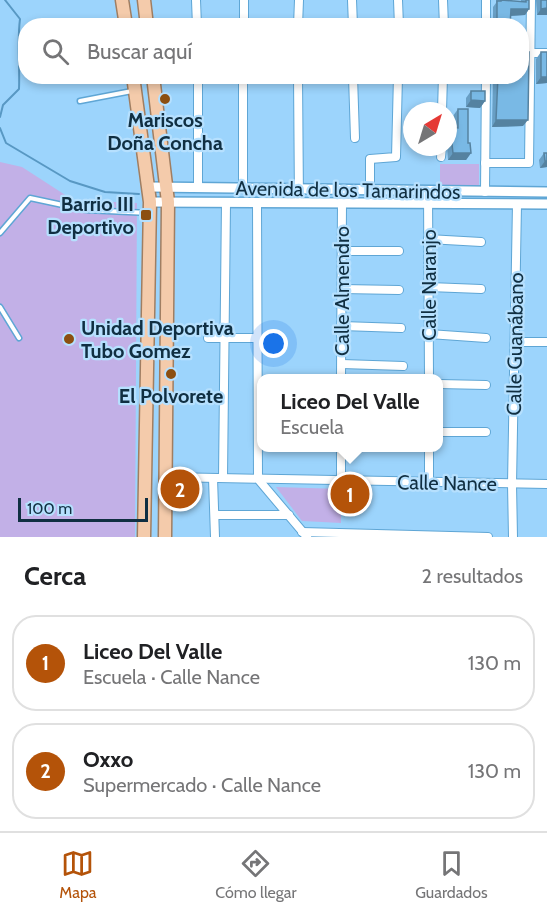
<!DOCTYPE html>
<html lang="es">
<head>
<meta charset="utf-8">
<style>
  body { margin:0; font-family:Cabin,sans-serif; background:#f2f2f2; color:#202124 }
  .compass { position:absolute; left:403px; top:102px; width:54px; height:54px; border-radius:50%; background:#fff; box-shadow:0 3px 9px #0003; rotate:38deg }
  .scale { position:absolute; left:18px; bottom:15px; width:130px; box-sizing:border-box; padding-left:6px; border:3px solid #102f42; border-top:0; font-size:16px; line-height:21px; white-space:nowrap; color:#102f42; -webkit-text-stroke:4px #b6e0fe; paint-order:stroke }
  .you { position:absolute; left:274px; top:344px; width:21px; height:21px; margin:-15px; border:4px solid #fff; border-radius:50%; background:#1a73e8; box-shadow:0 0 0 9px #1a73e833 }
  .badge { display:grid; place-items:center; width:39px; height:39px; border-radius:50%; background:#b45309; color:#fff; font-size:20px; font-weight:700 }
  .pin { position:absolute; translate:-50% -50%; border:3px solid #fff; box-shadow:0 2px 6px #0006 }
  .popup { position:absolute; left:257px; top:374px; width:186px; height:78px; box-sizing:border-box; display:grid; place-content:center; border-radius:12px; background:#fff; filter:drop-shadow(0 2px 4px #0005); font-size:20px; white-space:nowrap; color:#757577 }
  .popup b { font-size:22px; color:#202124 }
  .popup::after { content:''; position:absolute; left:50%; top:100%; margin-left:-12px; border:12px solid transparent; border-top-color:#fff }
  .list { margin:0; padding:0; list-style:none }
  h2 { display:flex; justify-content:space-between; align-items:center; height:78px; margin:0; padding:0 24px; font-size:26px }
  h2 small { font-size:20px; font-weight:400; color:#757577 }
  .list li { display:grid; grid-template-columns:39px 1fr auto; gap:18px; align-items:center; box-sizing:border-box; height:96px; margin:0 12px 12px; padding:0 12px; border:2px solid #e0e0e0; border-radius:24px }
  .list b { display:block; font-size:22px; white-space:nowrap }
  .list p { margin:0; font-size:20px; white-space:nowrap; color:#757577 }
  .list em { font-size:20px; font-style:normal; color:#757577 }
  .icon { flex:none; width:33px; height:33px; fill:none; stroke:currentColor; stroke-width:2; stroke-linecap:round; stroke-linejoin:round }
  .map { position:relative; flex:none; width:547px; height:537px; overflow:hidden }
  .search { position:absolute; background:#fff; box-shadow:0 3px 9px #0003; left:18px; right:18px; top:18px; height:66px; display:flex; align-items:center; gap:15px; box-sizing:border-box; padding:0 21px; border-radius:24px; color:#757577; font-size:22px }
  .sheet { height:294px; background:#fff }
  nav { display:flex; justify-content:space-around; align-items:center; box-sizing:border-box; height:84px; border-top:2px solid #e0e0e0; background:#fff; font-size:16px; color:#757577 }
  nav a { display:grid; justify-items:center; gap:3px }
  nav .on { color:#b45309 }
  .map>svg:first-child { display:block }
  .green { fill:#c2b0e7 }
  .lines { fill:none; stroke-linecap:round; stroke-linejoin:round }
  .stream { stroke:#5898c3; stroke-width:2 }
  .service-casing { stroke:#5fa6d5; stroke-width:7 }
  .minor-casing { stroke:#5fa6d5; stroke-width:10 }
  .tertiary-casing { stroke:#5fa6d5; stroke-width:12 }
  .primary-casing { stroke:#a07e62; stroke-width:15 }
  .service { stroke:#fff; stroke-width:4 }
  .minor { stroke:#fff; stroke-width:8 }
  .tertiary { stroke:#fff; stroke-width:9 }
  .primary { stroke:#f4cbab; stroke-width:12 }
  .wall { fill:#689fc5 }
  .shaded-wall { fill:#5582a0 }
  .building { fill:#79b9e5; stroke:#5582a0; stroke-width:1.5 }
  .poi-dot { fill:#8c4f10; stroke:#b6e0fe; stroke-width:2 }
  .labels { text-anchor:middle; stroke-width:4.5; stroke-linejoin:round; paint-order:stroke }
  .poi-label { font-size:20px; font-weight:bold; fill:#102f42; stroke:#b6e0fe }
  .street-label { font-size:20px; fill:#102f42; stroke:#b6e0fe }
</style>
</head>
<body>
<div class="map">
<svg width="547" height="537" viewBox="0 0 547 537">
  <rect width="100%" height="100%" fill="#9cd4fc"/>
  <g class="green">
    <polygon points="0,162 22,167 73,200 137,203 135,537 0,537"/>
    <rect x="440" y="164" width="39" height="22"/>
    <polygon points="276,487 341,489 341,523 302,521"/>
  </g>
  <g class="lines">
    <g class="stream">
      <path d="M0 117 3 105 19 89C20 65 17 42 20 19L5 0"/>
      <polyline points="0,128 6,143 70,181 105,192 139,194"/>
    </g>
    <g class="service-casing">
      <g id="service">
        <polyline points="80,101 132,91"/>
        <polyline points="0,233 30,198 86,210 149,213"/>
        <polyline points="0,307 19,338"/>
      </g>
    </g>
    <g class="minor-casing">
      <g id="minor">
        <polyline points="196,0 197,26"/>
        <polyline points="352,0 353,26"/>
        <polyline points="398,0 399,26"/>
        <polyline points="443,0 444,26"/>
        <polyline points="244,26 244,0"/>
        <polyline points="298,26 299,0"/>
        <polyline points="486,26 486,0"/>
        <polyline points="522,53 547,53"/>
        <polyline points="198,76 198,188"/>
        <polyline points="298,76 299,203"/>
        <polyline points="353,76 355,138"/>
        <polyline points="442,111 443,76"/>
        <polyline points="441,157 442,147"/>
        <polyline points="485,163 529,163 531,0"/>
        <polyline points="243,188 243,76"/>
        <polyline points="370,190 370,159 396,157 398,76"/>
        <polyline points="428,191 429,378"/>
        <polyline points="485,192 486,76"/>
        <polyline points="257,203 258,479 307,537"/>
        <polyline points="428,239 481,242"/>
        <polyline points="342,251 399,251"/>
        <polyline points="429,287 481,289"/>
        <polyline points="342,289 399,290"/>
        <polyline points="342,326 401,328"/>
        <polyline points="429,334 486,338"/>
        <polyline points="208,338 257,338"/>
        <polyline points="515,342 547,342"/>
        <polyline points="342,364 403,366"/>
        <polyline points="341,378 342,203"/>
        <polyline points="439,384 486,385"/>
        <polyline points="439,432 486,432"/>
        <polyline points="429,448 429,482"/>
        <polyline points="167,477 547,484"/>
        <polyline points="213,478 215,537"/>
        <polyline points="223,478 226,203"/>
        <polyline points="341,480 341,448"/>
        <polyline points="215,515 289,515"/>
        <polyline points="302,532 488,537"/>
        <polyline points="513,537 512,484 517,204"/>
      </g>
    </g>
    <g class="tertiary-casing">
      <g id="tertiary">
        <polyline points="150,187 547,192"/>
        <polyline points="150,202 547,204"/>
      </g>
    </g>
    <g class="primary-casing">
      <g id="primary">
        <polyline points="122,0 126,26"/>
        <polyline points="144,0 147,26"/>
        <polyline points="133,76 150,202 144,537"/>
        <polyline points="153,76 168,202 165,537"/>
      </g>
    </g>
    <use href="#service" class="service"/>
    <use href="#minor" class="minor"/>
    <use href="#tertiary" class="tertiary"/>
    <use href="#primary" class="primary"/>
  </g>
  <g class="wall">
    <polygon points="496,0 512,0 512,1 521,2 521,0 529,0 529,9 525,15 510,16 510,26 493,26 493,7 496,3"/>
    <polygon points="536,0 547,0 547,15 537,15"/>
    <polygon points="541,52 547,83 536,84 536,59"/>
    <polygon points="493,76 522,76 523,126 492,127"/>
    <polygon points="471,91 485,101 480,108 466,107 466,98"/>
    <polygon points="458,109 471,153 466,160 448,160 447,147 448,147 448,131 450,127 453,128 453,116"/>
    <polygon points="544,153 547,167 540,168 539,160"/>
  </g>
  <g class="shaded-wall">
    <polygon points="547,8 547,15 537,15 541,9"/>
    <polygon points="511,9 529,9 525,15 506,16"/>
    <polygon points="541,77 547,77 547,83 536,84"/>
    <polygon points="471,100 485,101 480,108 466,107"/>
    <polygon points="496,120 528,120 523,126 492,127"/>
    <polygon points="453,153 471,153 466,160 448,160"/>
    <polygon points="545,161 547,161 547,167 540,168"/>
  </g>
  <g class="building">
    <polygon points="501,0 526,2 526,0 529,0 529,9 511,9 510,26 495,26 497,25 497,1 501,1"/>
    <polygon points="541,0 547,0 547,8 541,9"/>
    <polygon points="522,52 529,52 528,120 496,120 498,76 522,76"/>
    <rect x="541" y="52" width="6" height="25"/>
    <polygon points="471,91 485,91 485,101 471,100"/>
    <polygon points="458,109 468,109 468,143 470,143 471,153 453,153 450,127 458,128"/>
    <polygon points="544,153 547,153 547,161 545,161"/>
  </g>
  <g class="poi-dot">
    <circle cx="165" cy="99" r="6"/>
    <rect x="140" y="209" width="12" height="12" rx="3"/>
    <circle cx="69" cy="339" r="6"/>
    <circle cx="171" cy="374" r="6"/>
  </g>
  <g class="labels">
    <g class="poi-label">
      <text x="165" y="127">Mariscos<tspan x="165" dy="23">Doña Concha</tspan></text>
      <text x="134" y="211" text-anchor="end">Barrio III<tspan x="134" dy="23">Deportivo</tspan></text>
      <text x="81" y="335" text-anchor="start">Unidad Deportiva<tspan x="81" dy="23">Tubo Gomez</tspan></text>
      <text x="171" y="403">El Polvorete</text>
    </g>
    <g class="street-label">
      <text transform="translate(348 190) rotate(1)" y="7">Avenida de los Tamarindos</text>
      <text transform="translate(429 285) rotate(-90)" y="7">Calle Naranjo</text>
      <text transform="translate(342 291) rotate(-90)" y="7">Calle Almendro</text>
      <text transform="translate(515 344) rotate(-89)" y="7">Calle Guanábano</text>
      <text transform="translate(447 483) rotate(1)" y="7">Calle Nance</text>
    </g>
  </g>
</svg>
<svg class="compass" viewBox="-18 -18 36 36"><path d="M0-13l5 13h-10z" fill="#e53935"/><path d="M0 13l5-13h-10z" fill="#757577"/></svg>
<div class="scale">100 m</div>
<div class="you"></div>
<div class="pin badge" style="left:350px;top:494px">1</div>
<div class="popup"><b>Liceo Del Valle</b>Escuela</div>
<div class="pin badge" style="left:180px;top:489px">2</div>
<div class="search"><svg class="icon" aria-label="search" viewBox="0 0 24 24"><circle cx="10" cy="10" r="6"/><path d="M15 15l6 6"/></svg>Buscar aquí</div>
</div>
<section class="sheet">
<h2>Cerca<small>2 resultados</small></h2>
<ul class="list">
<li><span class="badge">1</span><div><b>Liceo Del Valle</b><p>Escuela · Calle Nance</p></div><em>130 m</em></li>
<li><span class="badge">2</span><div><b>Oxxo</b><p>Supermercado · Calle Nance</p></div><em>130 m</em></li>
</ul>
</section>
<nav>
<a class="on"><svg class="icon" aria-label="map" viewBox="0 0 24 24"><path d="M3 6l6-2 6 2 6-2v14l-6 2-6-2-6 2zM9 4v14M15 6v14"/></svg>Mapa</a>
<a><svg class="icon" aria-label="directions" viewBox="0 0 24 24"><path d="M12 3l9 9-9 9-9-9zM9 14v-3h6M13 9l2 2-2 2"/></svg>Cómo llegar</a>
<a><svg class="icon" aria-label="saved" viewBox="0 0 24 24"><path d="M7 4h10v16l-5-4-5 4z"/></svg>Guardados</a>
</nav>
</body>
</html>
